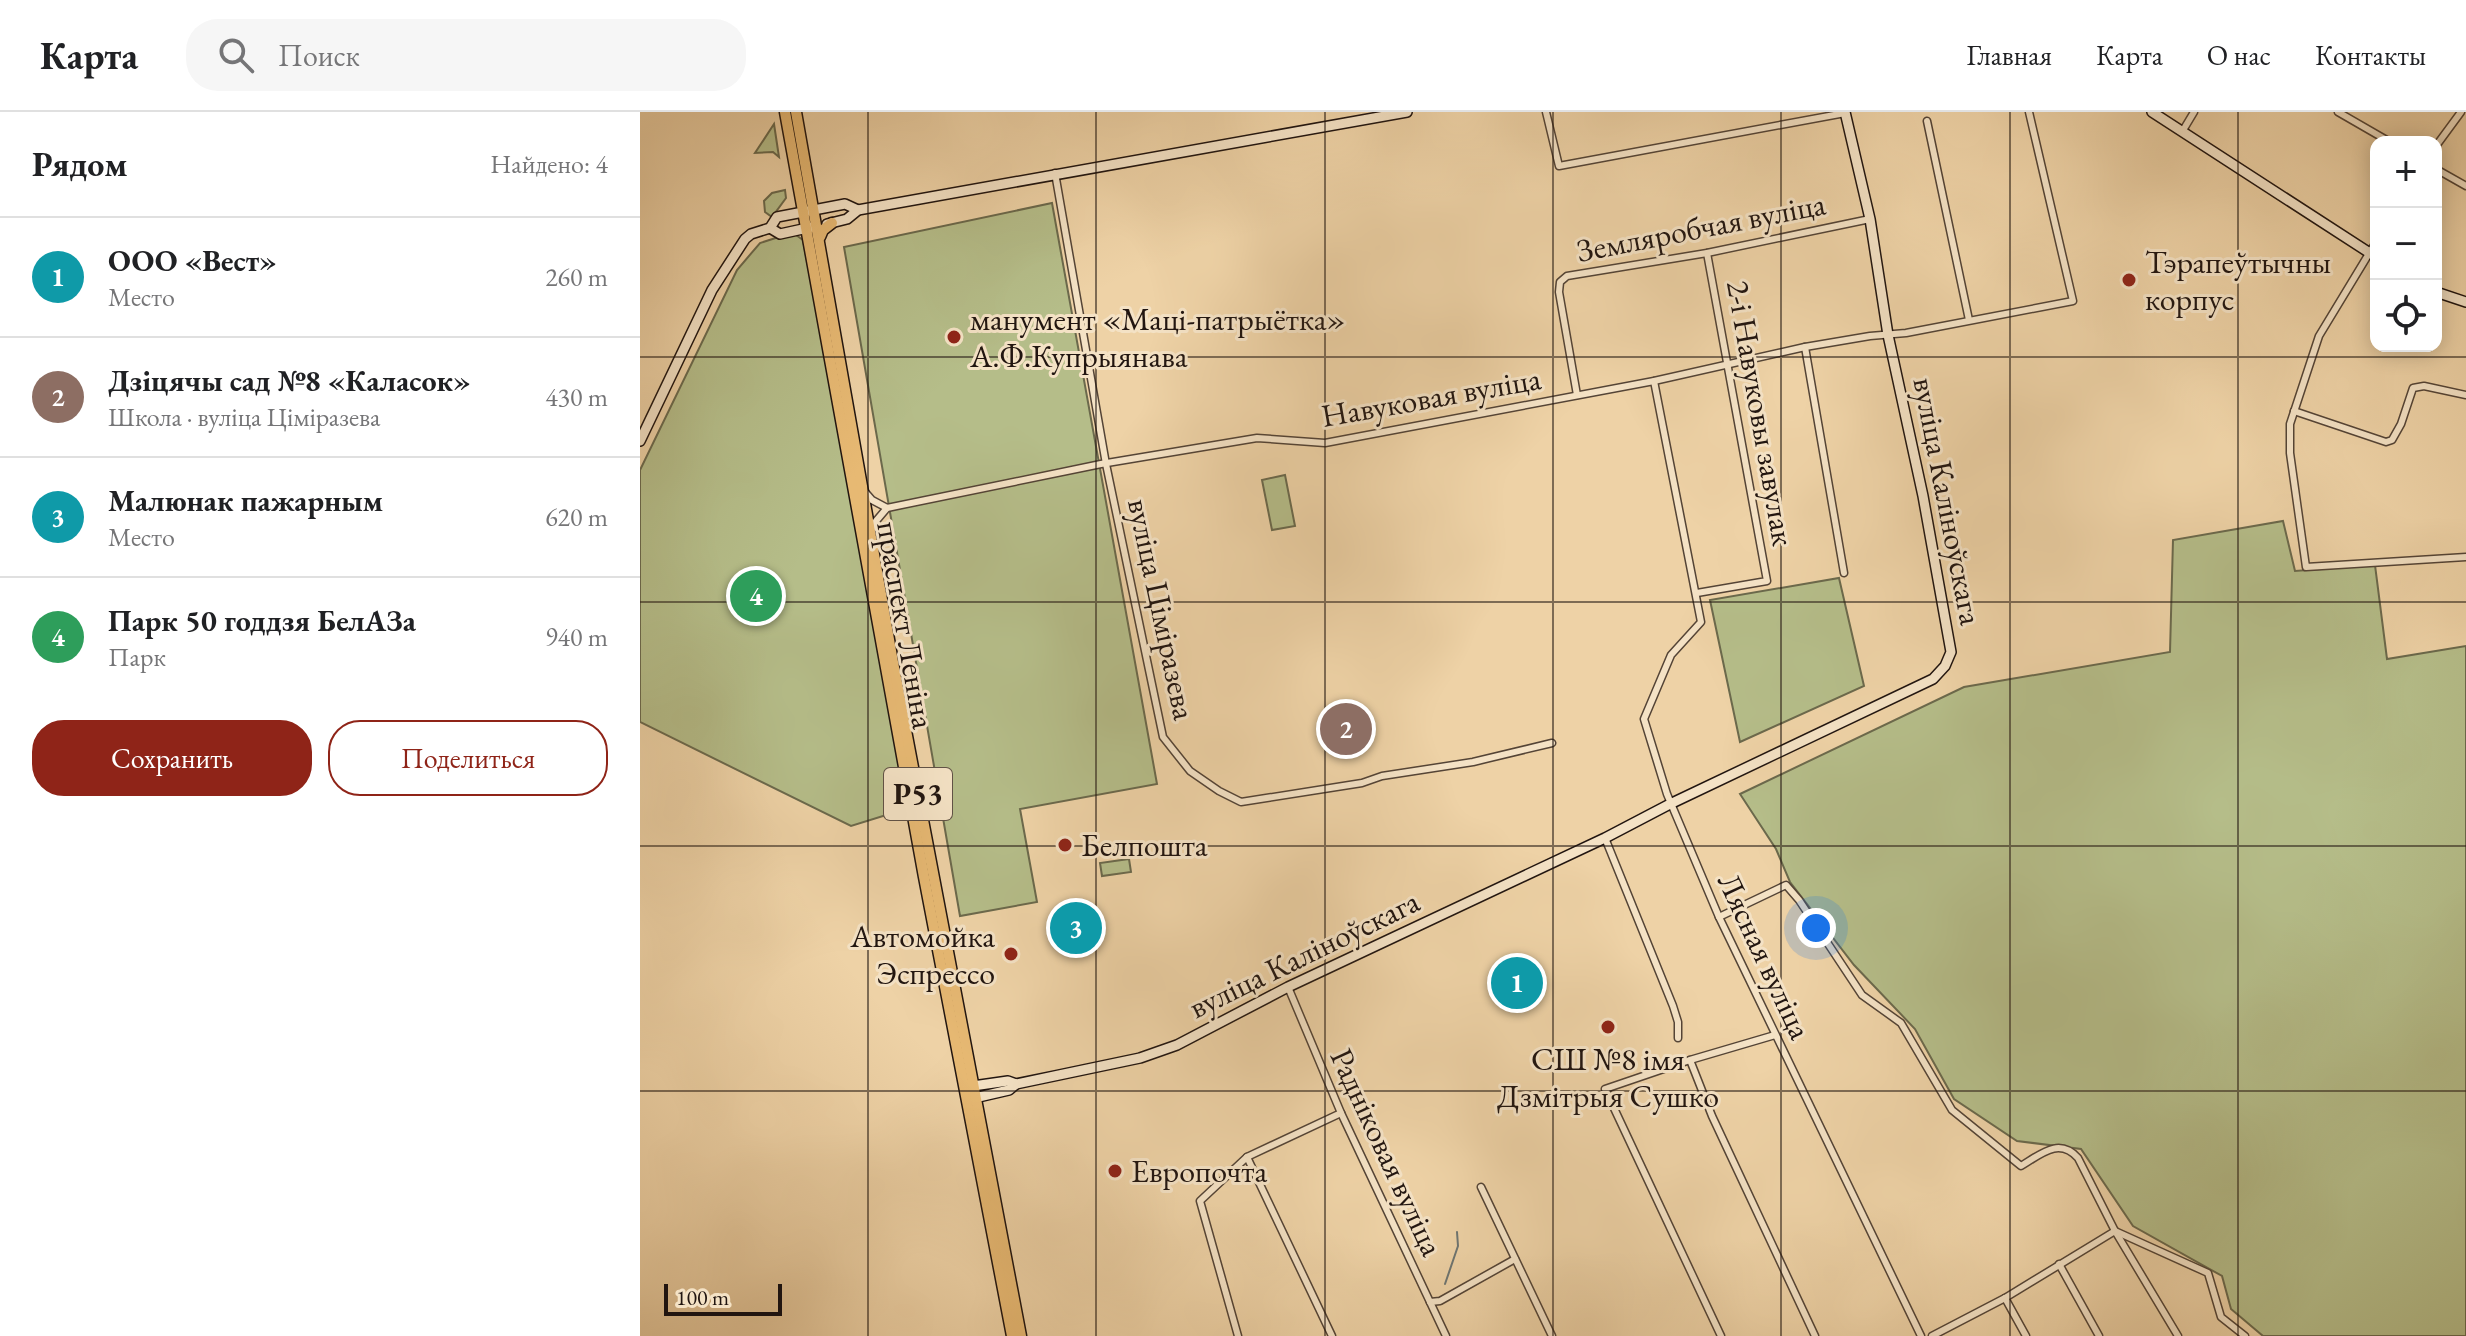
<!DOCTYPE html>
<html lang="ru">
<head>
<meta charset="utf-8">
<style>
  body { margin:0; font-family:"EB Garamond",serif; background:#f6f6f6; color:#202124 }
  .controls { position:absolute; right:24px; top:24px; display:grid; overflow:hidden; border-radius:16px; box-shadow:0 4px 20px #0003 }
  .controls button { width:72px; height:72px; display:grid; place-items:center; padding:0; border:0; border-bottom:2px solid #e0e0e0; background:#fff; color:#202124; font:40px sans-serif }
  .scale { position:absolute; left:24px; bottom:20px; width:118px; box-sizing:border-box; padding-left:8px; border:4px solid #211510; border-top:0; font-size:22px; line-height:28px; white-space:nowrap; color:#211510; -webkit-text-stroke:6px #f4e2c5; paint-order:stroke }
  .you { position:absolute; left:1176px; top:816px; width:28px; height:28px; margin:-20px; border:6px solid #fff; border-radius:50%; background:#1a73e8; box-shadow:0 0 0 12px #1a73e833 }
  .badge { display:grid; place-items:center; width:52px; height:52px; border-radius:50%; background:#8f2418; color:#fff; font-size:26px; font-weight:700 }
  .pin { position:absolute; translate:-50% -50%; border:4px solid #fff; box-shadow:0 2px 8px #0006 }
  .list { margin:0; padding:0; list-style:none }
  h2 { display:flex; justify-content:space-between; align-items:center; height:104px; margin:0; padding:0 32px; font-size:34px }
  h2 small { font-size:26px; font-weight:400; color:#757577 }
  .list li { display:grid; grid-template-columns:52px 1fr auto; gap:24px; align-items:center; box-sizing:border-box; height:120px; padding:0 32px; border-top:2px solid #e0e0e0 }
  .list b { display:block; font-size:30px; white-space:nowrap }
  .list p { margin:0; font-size:26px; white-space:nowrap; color:#757577 }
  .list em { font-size:26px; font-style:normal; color:#757577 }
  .actions { display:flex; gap:16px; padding:24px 32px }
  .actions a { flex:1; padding:18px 0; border:2px solid #8f2418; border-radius:32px; text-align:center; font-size:28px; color:#8f2418 }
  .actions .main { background:#8f2418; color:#fff }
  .icon { flex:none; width:44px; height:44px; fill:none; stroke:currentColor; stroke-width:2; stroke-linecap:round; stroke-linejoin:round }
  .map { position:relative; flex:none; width:1826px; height:1224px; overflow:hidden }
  header { display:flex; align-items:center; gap:48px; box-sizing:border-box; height:112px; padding:0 40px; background:#fff; border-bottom:2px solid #e0e0e0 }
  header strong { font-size:38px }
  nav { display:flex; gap:44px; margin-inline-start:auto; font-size:28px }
  .search { width:560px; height:72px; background:#f6f6f6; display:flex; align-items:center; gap:20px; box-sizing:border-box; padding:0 28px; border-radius:32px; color:#757577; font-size:30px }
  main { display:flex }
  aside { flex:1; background:#fff }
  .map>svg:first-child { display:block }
  .green { fill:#b5bd89; stroke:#6b694c; stroke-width:2 }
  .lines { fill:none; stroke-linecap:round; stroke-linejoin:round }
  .stream { stroke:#6d7572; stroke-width:2 }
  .street-casing { stroke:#544436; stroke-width:9 }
  .secondary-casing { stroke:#211510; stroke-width:12 }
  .primary-casing { stroke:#211510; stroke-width:13 }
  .street { stroke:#f4e2c5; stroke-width:6 }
  .secondary { stroke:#f4e2c5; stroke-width:9 }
  .primary { stroke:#e7b973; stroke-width:10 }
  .grid { fill:none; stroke:#211510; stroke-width:2; stroke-opacity:0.55 }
  .poi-dot { fill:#8f2418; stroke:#f4e2c5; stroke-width:3 }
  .labels { text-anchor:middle; stroke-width:6; stroke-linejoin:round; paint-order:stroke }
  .shield { fill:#f4e2c5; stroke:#605246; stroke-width:2 }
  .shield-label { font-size:30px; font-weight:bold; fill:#211510 }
  .street-label { font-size:32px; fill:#211510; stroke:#f4e2c5 }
  .poi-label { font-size:32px; fill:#211510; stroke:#f4e2c5; text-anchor:start }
</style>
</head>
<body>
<header>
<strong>Карта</strong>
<div class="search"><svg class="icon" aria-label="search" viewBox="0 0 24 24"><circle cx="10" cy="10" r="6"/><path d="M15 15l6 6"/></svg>Поиск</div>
<nav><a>Главная</a><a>Карта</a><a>О нас</a><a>Контакты</a></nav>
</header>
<main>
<aside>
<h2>Рядом<small>Найдено: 4</small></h2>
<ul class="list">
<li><span class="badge" style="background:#0f9aa8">1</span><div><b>ООО «Вест»</b><p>Место</p></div><em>260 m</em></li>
<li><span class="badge" style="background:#8d6e63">2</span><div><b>Дзіцячы сад №8 «Каласок»</b><p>Школа · вуліца Ціміразева</p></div><em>430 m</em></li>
<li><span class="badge" style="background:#0f9aa8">3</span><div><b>Малюнак пажарным</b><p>Место</p></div><em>620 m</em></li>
<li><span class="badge" style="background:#2e9e5b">4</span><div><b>Парк 50 годдзя БелАЗа</b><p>Парк</p></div><em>940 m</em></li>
</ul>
<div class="actions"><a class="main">Сохранить</a><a>Поделиться</a></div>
</aside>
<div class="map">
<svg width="1826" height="1224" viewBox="0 0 1826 1224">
  <rect width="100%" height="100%" fill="#eed2a6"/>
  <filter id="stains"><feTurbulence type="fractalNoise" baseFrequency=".0025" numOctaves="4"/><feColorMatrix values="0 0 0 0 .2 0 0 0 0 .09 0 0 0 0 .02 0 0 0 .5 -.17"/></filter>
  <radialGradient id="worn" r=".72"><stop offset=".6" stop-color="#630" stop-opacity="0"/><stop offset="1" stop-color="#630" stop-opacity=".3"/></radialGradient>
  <g class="green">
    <polygon points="134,12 139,45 133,40 115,41"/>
    <polygon points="145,78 146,86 132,105 125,100 124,89 132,81"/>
    <polygon points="412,91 517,672 380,697 397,790 320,804 204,135"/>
    <polygon points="148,122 156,123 163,128 272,695 211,714 0,610 0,358 97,158 120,131"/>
    <polygon points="645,363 655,414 632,418 622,368"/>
    <polygon points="1643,409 1655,459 1735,453 1747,547 1826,534 1826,1224 1623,1224 1591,1197 1582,1164 1493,1114 1441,1037 1377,1029 1314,987 1275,917 1214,853 1150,770 1136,737 1100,682 1324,575 1530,540 1533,428"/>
    <polygon points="1199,466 1224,574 1100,630 1070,488"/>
    <polygon points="489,747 491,760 462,764 460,751"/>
  </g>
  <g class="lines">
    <polyline class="stream" points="805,1172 818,1134 817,1120"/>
    <g class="street-casing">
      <g id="street">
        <polyline points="906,0 919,54 1205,1"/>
        <polyline points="1698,0 1750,30"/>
        <polyline points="1287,9 1329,208"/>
        <polyline points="1542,20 1554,0"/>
        <polyline points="1796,34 1821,0"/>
        <polyline points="1796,57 1826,74"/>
        <polyline points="415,61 466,352 523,625 550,659 579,679 601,690 722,671 742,664 833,650 912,631"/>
        <polyline points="1736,130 1679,224 1650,312 1650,341 1666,455 1826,445"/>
        <polyline points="1165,235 1204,461"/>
        <polyline points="1014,269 1061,510 1031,543 1004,607 1027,682 1079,805 1281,1224"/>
        <polyline points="937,283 919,180 920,170 927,164 1067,141 1230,107"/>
        <polyline points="1654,299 1746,330 1752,328 1761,312 1773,276 1784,274 1826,283"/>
        <polyline points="225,380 232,388 247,396"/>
        <polyline points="231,419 236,409 247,396 461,352 617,326 685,331 1014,269 1165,235 1230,224 1266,221 1433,189 1389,0"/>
        <polyline points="1057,481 1127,469 1067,141"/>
        <polyline points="965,726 1033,894 1038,910 1038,926"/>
        <path d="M1079 805 1146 773 1159 788 1222 883 1261 911 1312 998 1381 1054C1401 1042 1419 1025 1438 1046L1475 1119 1538 1224"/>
        <polyline points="648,875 701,1001 806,1224"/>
        <polyline points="1050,948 1072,1004 1175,1224"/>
        <polyline points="841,1075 912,1224"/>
        <polyline points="1475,1119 1568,1161 1581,1205 1605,1224"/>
        <polyline points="1419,1152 1459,1224"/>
        <polyline points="1365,1186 1386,1224"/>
        <polyline points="790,1190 800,1189 875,1147"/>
        <polyline points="598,1224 560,1089 607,1045"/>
        <polyline points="692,1224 607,1045 701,1001"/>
        <polyline points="1081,1224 965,977 1050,948 1135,923"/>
        <polyline points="1292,1224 1365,1186 1475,1119"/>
      </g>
    </g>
    <g class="secondary-casing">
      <g id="secondary">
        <polyline points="1512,0 1736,145"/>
        <polyline points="187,112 207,107 218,98 767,0"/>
        <polyline points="130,116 140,122 172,115"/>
        <polyline points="1796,180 1826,190"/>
        <polyline points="0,329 72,178 105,127 111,122 130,116 137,105 205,92 218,98"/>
        <polyline points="326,975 368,969 376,972 419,963 500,946 537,933 648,875 965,726 1030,692 1293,567 1305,554 1311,540 1283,384 1248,223 1230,107 1205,0"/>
        <polyline points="330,987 369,978 376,972"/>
      </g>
    </g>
    <g class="primary-casing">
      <g id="primary">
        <polyline points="145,0 284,765 372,1224"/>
        <polyline points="156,0 253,550 381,1224"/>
        <polyline points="180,125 183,118 192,111"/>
      </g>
    </g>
    <use href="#street" class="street"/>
    <use href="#secondary" class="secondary"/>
    <use href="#primary" class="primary"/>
  </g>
  <path class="grid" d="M228 0V1224M456 0V1224M685 0V1224M913 0V1224M1141 0V1224M1370 0V1224M1598 0V1224M0 245H1826M0 490H1826M0 734H1826M0 979H1826"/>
  <g class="poi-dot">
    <circle cx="1489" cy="168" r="8"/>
    <circle cx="314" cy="225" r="8"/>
    <circle cx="425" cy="733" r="8"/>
    <circle cx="371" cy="842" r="8"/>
    <circle cx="968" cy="915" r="8"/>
    <circle cx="475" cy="1059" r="8"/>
  </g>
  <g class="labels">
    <rect class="shield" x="244" y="656" width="68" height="52" rx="6"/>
    <g class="shield-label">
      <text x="278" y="692">Р53</text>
    </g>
    <g class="street-label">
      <text transform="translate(1061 115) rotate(-11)" y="11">Земляробчая вуліца</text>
      <text transform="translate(791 285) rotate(-10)" y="11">Навуковая вуліца</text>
      <text transform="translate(1121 301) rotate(80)" y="11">2-і Навуковы завулак</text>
      <text transform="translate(1308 389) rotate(79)" y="11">вуліца Каліноўскага</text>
      <text transform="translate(522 497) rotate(78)" y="11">вуліца Ціміразева</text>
      <text transform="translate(266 513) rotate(80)" y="11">праспект Леніна</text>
      <text transform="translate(664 842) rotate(-26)" y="11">вуліца Каліноўскага</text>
      <text transform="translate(1125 844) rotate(65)" y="11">Лясная вуліца</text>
      <text transform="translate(747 1040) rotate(65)" y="11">Радніковая вуліца</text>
    </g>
    <g class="poi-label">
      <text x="1505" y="161">Тэрапеўтычны<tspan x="1505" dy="37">корпус</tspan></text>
      <text x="330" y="218">манумент «Маці-патрыётка»<tspan x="330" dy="37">А.Ф.Купрыянава</tspan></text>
      <text x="441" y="744">Белпошта</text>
      <text x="355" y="835" text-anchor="end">Автомойка<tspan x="355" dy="37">Эспрессо</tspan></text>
      <text x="968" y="958" text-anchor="middle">СШ №8 імя<tspan x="968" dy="37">Дзмітрыя Сушко</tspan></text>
      <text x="491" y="1070">Европочта</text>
    </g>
  </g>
  <rect width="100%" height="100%" filter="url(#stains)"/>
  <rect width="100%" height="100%" fill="url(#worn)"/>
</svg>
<div class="controls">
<button>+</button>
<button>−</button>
<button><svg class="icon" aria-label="locate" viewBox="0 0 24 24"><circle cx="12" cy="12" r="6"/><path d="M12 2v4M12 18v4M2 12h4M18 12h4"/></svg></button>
</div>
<div class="scale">100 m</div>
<div class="you"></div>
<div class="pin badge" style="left:877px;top:871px;background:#0f9aa8">1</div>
<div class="pin badge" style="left:706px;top:617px;background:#8d6e63">2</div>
<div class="pin badge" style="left:436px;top:816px;background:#0f9aa8">3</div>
<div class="pin badge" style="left:116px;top:484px;background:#2e9e5b">4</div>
</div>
</main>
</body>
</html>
